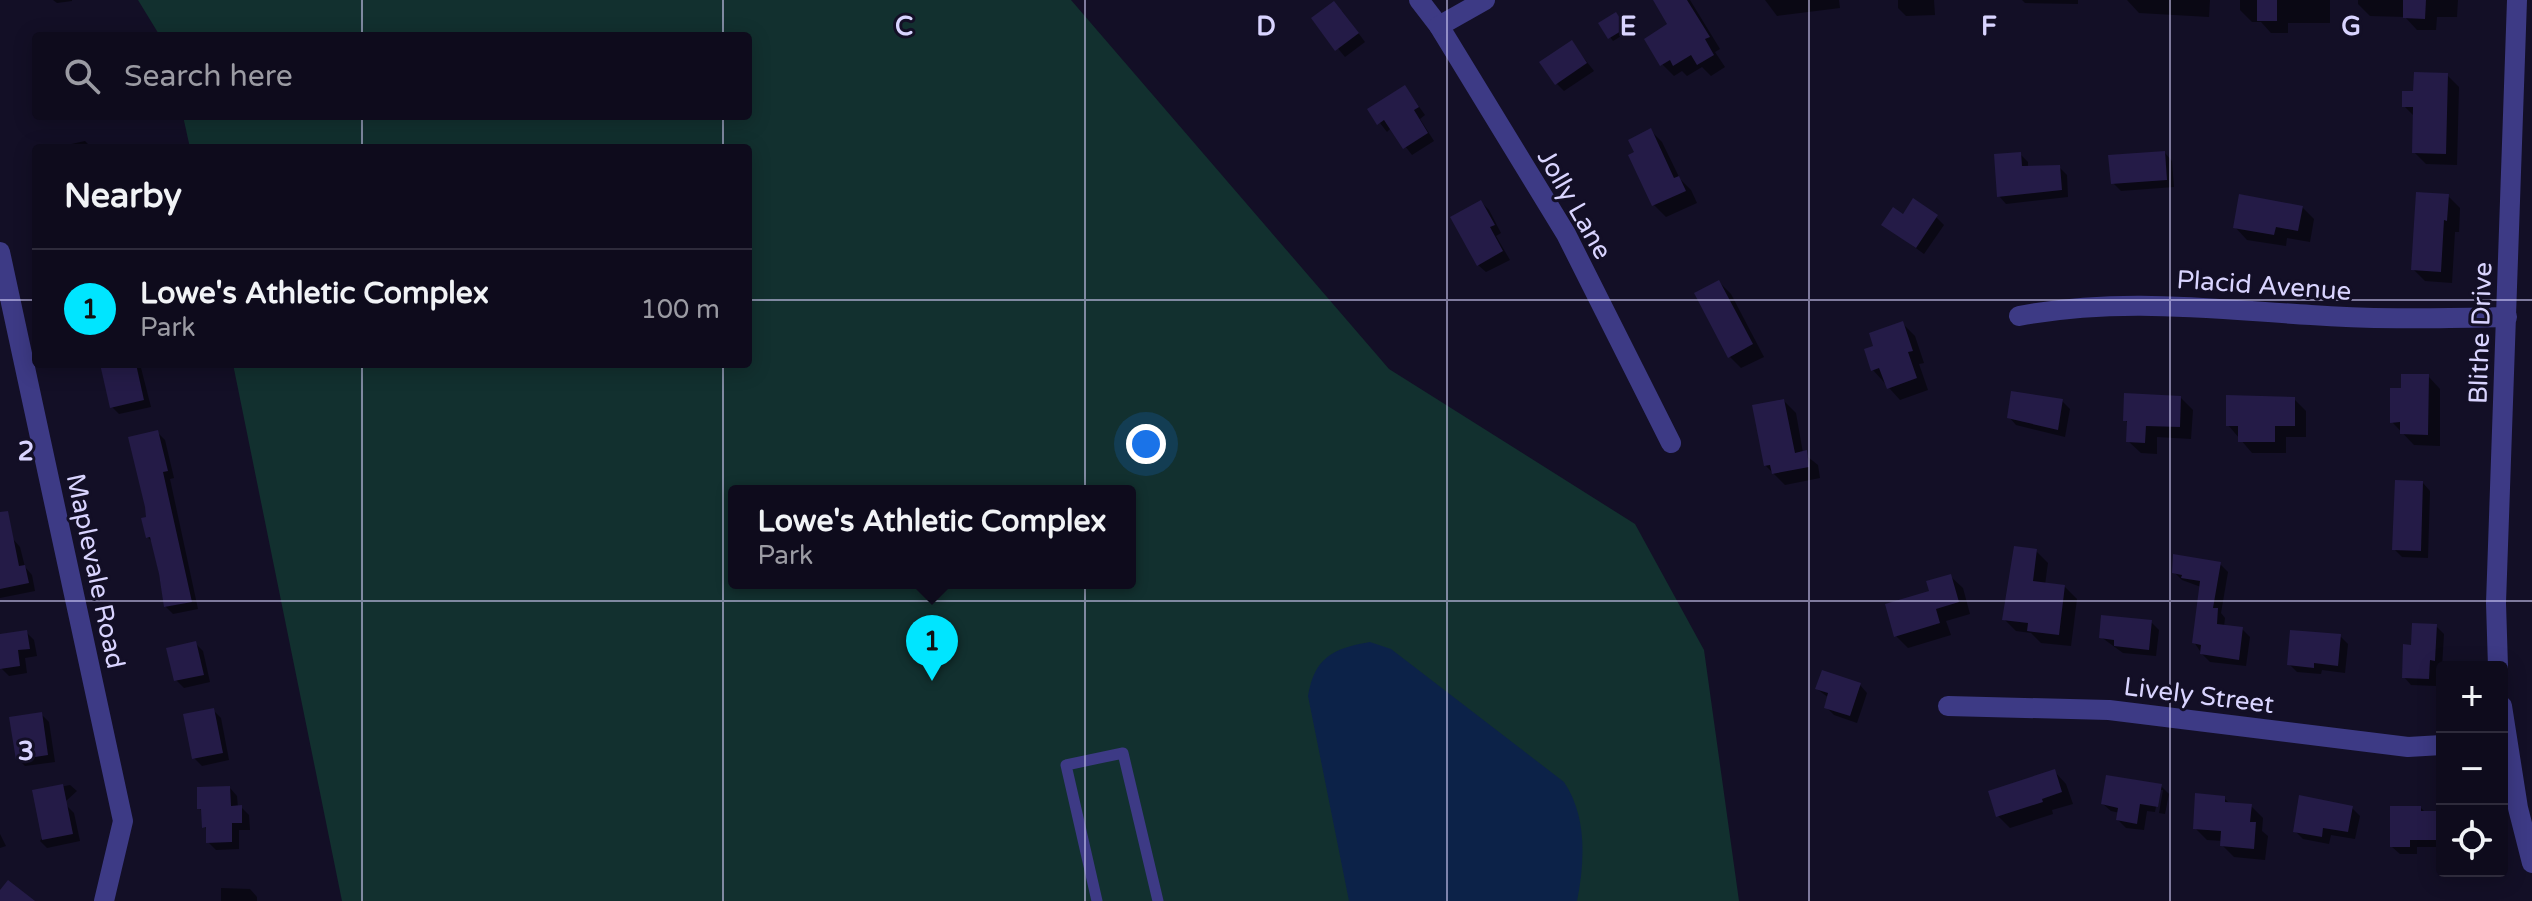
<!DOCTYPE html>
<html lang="en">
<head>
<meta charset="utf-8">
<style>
  body { margin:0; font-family:"Varela Round",sans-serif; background:#1c1929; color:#f1f3f6 }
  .controls { position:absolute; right:24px; bottom:24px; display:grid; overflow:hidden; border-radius:8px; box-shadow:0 4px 20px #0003 }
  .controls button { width:72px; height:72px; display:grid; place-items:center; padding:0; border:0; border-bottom:2px solid #2e2b3b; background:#0e0b1c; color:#f1f3f6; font:40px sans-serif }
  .you { position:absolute; left:1146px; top:444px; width:28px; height:28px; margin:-20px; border:6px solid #fff; border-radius:50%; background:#1a73e8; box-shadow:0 0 0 12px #1a73e833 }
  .badge { display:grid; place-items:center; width:52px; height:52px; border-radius:50%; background:#00e5ff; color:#111; font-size:26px; font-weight:700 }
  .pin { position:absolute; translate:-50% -66px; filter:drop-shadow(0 2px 4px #0008) }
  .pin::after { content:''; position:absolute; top:42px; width:28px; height:24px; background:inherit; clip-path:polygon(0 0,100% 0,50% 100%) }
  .popup { position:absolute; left:728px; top:485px; width:408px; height:104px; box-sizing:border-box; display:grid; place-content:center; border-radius:8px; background:#0e0b1c; filter:drop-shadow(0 2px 6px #0005); font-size:26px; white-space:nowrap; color:#9b9ba3 }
  .popup b { font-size:30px; color:#f1f3f6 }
  .popup::after { content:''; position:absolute; left:50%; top:100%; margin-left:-16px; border:16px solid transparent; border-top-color:#0e0b1c }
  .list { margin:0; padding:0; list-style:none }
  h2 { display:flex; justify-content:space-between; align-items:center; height:104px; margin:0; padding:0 32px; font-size:34px }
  h2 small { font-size:26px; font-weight:400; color:#9b9ba3 }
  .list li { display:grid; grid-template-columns:52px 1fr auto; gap:24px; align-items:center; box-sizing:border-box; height:120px; padding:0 32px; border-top:2px solid #2e2b3b }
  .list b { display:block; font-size:30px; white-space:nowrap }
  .list p { margin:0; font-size:26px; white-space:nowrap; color:#9b9ba3 }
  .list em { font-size:26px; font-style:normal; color:#9b9ba3 }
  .icon { flex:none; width:44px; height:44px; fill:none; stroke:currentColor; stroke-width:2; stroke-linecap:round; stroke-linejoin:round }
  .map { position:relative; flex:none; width:2532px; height:901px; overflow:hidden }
  .search { position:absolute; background:#0e0b1c; box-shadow:0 4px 20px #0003; left:32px; top:32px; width:720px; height:88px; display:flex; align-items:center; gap:20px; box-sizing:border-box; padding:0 28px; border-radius:8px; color:#9b9ba3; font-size:30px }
  .panel { position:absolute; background:#0e0b1c; box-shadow:0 4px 20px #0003; left:32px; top:144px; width:720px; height:224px; border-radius:8px }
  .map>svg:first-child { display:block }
  .green { fill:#12302f; fill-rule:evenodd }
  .water { fill:#0c2248 }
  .shadow { fill:#0007 }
  .building { fill:#241b47 }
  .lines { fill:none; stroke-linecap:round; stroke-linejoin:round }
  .lane { stroke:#3d3a85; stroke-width:11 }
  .street { stroke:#3d3a85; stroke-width:20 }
  .grid { fill:none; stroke:#d9d4ff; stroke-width:2; stroke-opacity:0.55 }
  .labels { text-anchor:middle; stroke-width:6; stroke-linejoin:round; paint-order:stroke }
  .street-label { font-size:26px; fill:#d9d4ff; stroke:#130f26 }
  .grid-label { font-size:26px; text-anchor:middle; font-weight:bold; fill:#d9d4ff; stroke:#130f26; stroke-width:6; stroke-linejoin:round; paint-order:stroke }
</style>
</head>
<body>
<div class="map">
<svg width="2532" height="901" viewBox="0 0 2532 901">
  <rect width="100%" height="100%" fill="#130f26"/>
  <path class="green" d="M138 0H1071L1389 369 1635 524 1704 650 1739 901H342L233 364H748V148H190L183 116H748V36H160ZM734 491H1130V583H734Z"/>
  <path class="water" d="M1370 642 1391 649 1564 782C1587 816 1585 861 1577 901H1349L1308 696C1314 658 1333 648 1370 642Z"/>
  <g class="shadow">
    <polygon points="53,0 72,0 72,1 57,3"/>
    <polygon points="1655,0 1690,0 1720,49 1715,52 1725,67 1711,76 1702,67 1687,76 1682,71 1674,76 1662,64 1670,25"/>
    <polygon points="1765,0 1839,0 1840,8 1777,16"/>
    <polygon points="1898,0 1934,0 1935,15 1906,16 1898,8"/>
    <polygon points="2022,0 2078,0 2078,4 2025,3"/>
    <polygon points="2127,0 2210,0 2209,17 2139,13"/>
    <polygon points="2240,0 2330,0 2330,23 2288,23 2288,33 2271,33 2261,22 2252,22 2240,10"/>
    <polygon points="2358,0 2458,0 2457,17 2437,17 2436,30 2417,30 2405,17 2370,16 2358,4"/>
    <polygon points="1342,11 1365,42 1345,57 1313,18"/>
    <polygon points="1619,18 1628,32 1613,41 1610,37"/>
    <polygon points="1572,43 1594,71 1564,91 1557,84"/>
    <polygon points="2447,75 2459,87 2457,165 2426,164 2414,152 2415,117 2404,106 2415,93"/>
    <polygon points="1405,87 1425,115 1420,119 1434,141 1412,155 1391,128 1387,132 1370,110"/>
    <polygon points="1650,130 1662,142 1680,179 1691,190 1697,203 1666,217 1654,205 1630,156 1636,153"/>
    <polygon points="85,141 92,148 53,148"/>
    <polygon points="2165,153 2172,161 2174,187 2121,191 2113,183"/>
    <polygon points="2020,154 2028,162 2028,168 2059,167 2067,175 2068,197 2006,204 1999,196"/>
    <polygon points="2448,196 2460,208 2459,232 2455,232 2452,283 2425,281 2413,269"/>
    <polygon points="1481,202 1489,210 1501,233 1496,236 1510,260 1486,272 1478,265"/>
    <polygon points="2302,207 2314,219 2310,242 2287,238 2286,246 2247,240 2235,227"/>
    <polygon points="1903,217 1936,217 1944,225 1924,254 1884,225"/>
    <polygon points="1719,282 1731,294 1764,357 1741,368 1729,356"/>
    <polygon points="1903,324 1915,336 1924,363 1919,364 1928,390 1900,400 1873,370 1876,348"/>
    <polygon points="107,364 140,364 151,407 119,414 112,407"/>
    <polygon points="2428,376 2440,389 2440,446 2414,445 2392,422 2403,390"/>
    <polygon points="2181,398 2193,410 2191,439 2157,437 2157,454 2141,453 2128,441 2129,424 2125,420"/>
    <polygon points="2294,399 2306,411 2306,437 2286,437 2286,453 2252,453 2228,425"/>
    <polygon points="1784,401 1796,413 1803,453 1818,465 1820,478 1785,485 1765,465"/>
    <polygon points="2062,401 2070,409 2065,437 2016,425 2009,417"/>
    <polygon points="157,432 165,440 174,478 170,479 198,609 173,614 165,606 153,542 147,537"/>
    <polygon points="2423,483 2430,491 2428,558 2402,557 2394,549"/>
    <polygon points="13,539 20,547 25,567 32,575 35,591 0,598 0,542"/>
    <polygon points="2036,551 2048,563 2045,585 2065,587 2077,599 2071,646 2041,643 2031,633 2016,631 2004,619"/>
    <polygon points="2220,564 2228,572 2221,613 2225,618 2224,627 2242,629 2250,637 2246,666 2210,662 2202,654 2194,642 2201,587 2182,580 2174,572"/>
    <polygon points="1950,576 1963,588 1970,614 1946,621 1951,635 1908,648 1896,636 1932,592"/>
    <polygon points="2151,622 2159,630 2156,656 2123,653 2101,637"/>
    <polygon points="2436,626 2444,634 2442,667 2437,667 2436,686 2411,685 2404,677 2412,647"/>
    <polygon points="26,632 34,640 37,656 25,658 27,673 9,676 1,668 0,636"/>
    <polygon points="2340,636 2348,644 2345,673 2322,670 2321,674 2297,672 2289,664"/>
    <polygon points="195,643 203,651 210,682 184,688 176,680"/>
    <polygon points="1860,685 1867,693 1857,723 1834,715 1826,707 1829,698 1817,689"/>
    <polygon points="213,710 221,718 229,760 202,766 194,758"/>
    <polygon points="41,714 49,722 55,762 25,766 18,759"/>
    <polygon points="2054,771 2066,784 2073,804 2052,810 2053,814 2010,828 1998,816"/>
    <polygon points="70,785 77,791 46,819 34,792"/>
    <polygon points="2161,786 2169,794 2165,814 2159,813 2163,790 2159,790 2155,812 2147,811 2144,830 2126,828 2118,820 2120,813 2111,811 2103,804"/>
    <polygon points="230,788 237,796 238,808 242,808 249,815 250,830 239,830 239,849 216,850 208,842 203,812 199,808"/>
    <polygon points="2224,798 2230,804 2251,806 2263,818 2262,831 2268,836 2265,860 2234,857 2222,845 2222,841 2207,840 2195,828"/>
    <polygon points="67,806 74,813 80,841 47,848 40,841"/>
    <polygon points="2352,808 2360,816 2355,839 2331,835 2329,844 2303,839 2295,831"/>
    <polygon points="2421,808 2426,813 2437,813 2442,818 2442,847 2417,847 2417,854 2400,854 2392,847"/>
    <polygon points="0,834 6,846 0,848"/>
    <polygon points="221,888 250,889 257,897 257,901 221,901"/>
  </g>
  <g class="building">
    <polygon points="1653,0 1687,0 1710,37 1705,39 1714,55 1697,65 1691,55 1673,66 1670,60 1660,66 1644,39 1667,24"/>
    <rect x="2257" y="0" width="20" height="21"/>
    <polygon points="2403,0 2426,0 2425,19 2403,18"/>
    <polygon points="1334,1 1359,33 1335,51 1311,18"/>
    <polygon points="1616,12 1626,28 1608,39 1598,23"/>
    <polygon points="1572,40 1587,63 1555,85 1539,62"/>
    <polygon points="2414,72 2448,73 2446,154 2412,153 2413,107 2402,107 2402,91 2413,91"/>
    <polygon points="1405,85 1419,107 1414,110 1428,133 1403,149 1384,120 1377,125 1367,109"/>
    <polygon points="1651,128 1674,178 1679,176 1686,191 1652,206 1628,155 1634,152 1628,140"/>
    <polygon points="2165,151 2167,180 2111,184 2108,155"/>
    <polygon points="2021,152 2022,166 2060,165 2062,190 1997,197 1994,154"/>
    <polygon points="2416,192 2449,194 2447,221 2444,220 2441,272 2411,270"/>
    <polygon points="2239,194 2303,206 2298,231 2276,227 2274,235 2233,228"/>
    <polygon points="1913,198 1938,215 1916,248 1881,225 1893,207 1903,214"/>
    <polygon points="1481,200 1495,225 1490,227 1503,251 1477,266 1450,217"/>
    <polygon points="1719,280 1753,344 1728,358 1694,293"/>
    <polygon points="1903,321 1913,351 1908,352 1917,378 1887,389 1879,368 1871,371 1864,349 1873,346 1869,333"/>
    <polygon points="100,364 136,364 144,400 110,408"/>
    <polygon points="2401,374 2429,374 2428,435 2400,434 2400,422 2390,423 2390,388 2401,388"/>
    <polygon points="2011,391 2063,399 2058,430 2007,418"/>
    <polygon points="2124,393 2181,396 2180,427 2146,426 2145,443 2126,442 2127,421 2123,421"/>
    <polygon points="2226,395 2295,397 2295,426 2275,426 2275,442 2238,442 2238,426 2226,426"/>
    <polygon points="1784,399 1795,453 1807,450 1809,467 1772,474 1770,465 1764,466 1752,405"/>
    <polygon points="158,430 168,471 163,472 192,602 164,607 159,574 150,537 146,538 141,518 146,517 145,507 128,437"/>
    <polygon points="2395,480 2423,481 2421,551 2392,550"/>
    <polygon points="8,511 19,566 25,565 29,583 0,589 0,512"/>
    <polygon points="2014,546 2037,549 2033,581 2065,585 2059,635 2027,631 2028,623 2002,620"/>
    <polygon points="2173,554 2221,562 2213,608 2218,608 2217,624 2243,627 2239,660 2200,654 2201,645 2192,643 2200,581 2181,578 2182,575 2172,573"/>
    <polygon points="1951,574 1959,602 1936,609 1940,623 1894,637 1885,604 1929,591 1926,581"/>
    <polygon points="2101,615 2152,620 2149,650 2114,646 2114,640 2099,638"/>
    <polygon points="2412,623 2437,624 2435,661 2430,660 2429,679 2402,678 2403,644 2411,645"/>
    <polygon points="27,630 30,649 18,650 20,666 0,669 0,634"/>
    <polygon points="2290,630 2341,634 2338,666 2314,663 2314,668 2287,665"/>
    <polygon points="196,641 204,675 174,681 166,648"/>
    <polygon points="1822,670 1861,683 1850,716 1824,708 1828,693 1815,689"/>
    <polygon points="214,708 223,753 192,759 183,714"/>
    <polygon points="42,712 48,755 16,760 9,717"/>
    <polygon points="2055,769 2062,792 2042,799 2043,802 1996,817 1988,791"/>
    <polygon points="2106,775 2162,784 2158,807 2140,804 2137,824 2116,820 2118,808 2101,804"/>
    <polygon points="63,784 73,834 42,840 32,790"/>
    <polygon points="230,786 231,806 242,805 242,823 232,823 232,842 206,843 206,827 202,828 201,809 197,809 197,787"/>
    <polygon points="2195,793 2225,796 2225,802 2252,804 2250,822 2256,822 2254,849 2220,846 2221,831 2193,829"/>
    <polygon points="2299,795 2353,806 2348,832 2323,828 2322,837 2293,832"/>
    <polygon points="2390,806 2421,806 2421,811 2438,811 2438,840 2410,840 2410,847 2390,847"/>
    <polygon points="8,880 35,901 0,901 0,890"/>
  </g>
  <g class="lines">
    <polyline class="lane" points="1097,901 1066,765 1123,753 1158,901"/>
    <g class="street">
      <polyline points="1419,0 1439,26 1566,234 1671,443"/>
      <polyline points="1439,26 1485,0"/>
      <polyline points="0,252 123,821 104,901"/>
      <path d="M2019 316C2119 297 2212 309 2311 315 2377 320 2442 318 2507 317"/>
      <polyline points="2498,667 2496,603 2517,0"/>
      <polyline points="1948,706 2109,710 2408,747 2442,745"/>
      <polyline points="2502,706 2518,808 2532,863"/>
    </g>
  </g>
  <path class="grid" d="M362 0V36M723 0V36M1085 0V901M1447 0V901M1809 0V901M2170 0V901M362 116V148M723 116V148M0 300H36M748 300H2532M362 364V901M723 364V901M0 601H2532"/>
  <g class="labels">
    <g class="street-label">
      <text transform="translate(1575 204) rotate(60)" y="9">Jolly Lane</text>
      <text transform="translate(2264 285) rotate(4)" y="9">Placid Avenue</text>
      <text transform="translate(2480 333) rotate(-88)" y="9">Blithe Drive</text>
      <text transform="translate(96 571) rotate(78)" y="9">Maplevale Road</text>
      <text transform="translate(2199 695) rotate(7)" y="9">Lively Street</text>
    </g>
  </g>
  <g class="grid-label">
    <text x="904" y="35">C</text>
    <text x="1266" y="35">D</text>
    <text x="1628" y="35">E</text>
    <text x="1989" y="35">F</text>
    <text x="2351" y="35">G</text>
    <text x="26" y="460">2</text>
    <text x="26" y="760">3</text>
  </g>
</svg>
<div class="controls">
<button>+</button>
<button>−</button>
<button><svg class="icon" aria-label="locate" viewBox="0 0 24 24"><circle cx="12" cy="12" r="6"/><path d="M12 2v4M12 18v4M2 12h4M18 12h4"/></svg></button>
</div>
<div class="you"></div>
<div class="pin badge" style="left:932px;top:681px">1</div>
<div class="popup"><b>Lowe's Athletic Complex</b>Park</div>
<div class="search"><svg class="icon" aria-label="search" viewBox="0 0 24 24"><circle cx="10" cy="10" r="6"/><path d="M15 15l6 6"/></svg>Search here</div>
<section class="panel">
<h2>Nearby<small></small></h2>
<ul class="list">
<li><span class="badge">1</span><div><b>Lowe's Athletic Complex</b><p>Park</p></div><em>100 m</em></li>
</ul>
</section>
</div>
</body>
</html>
